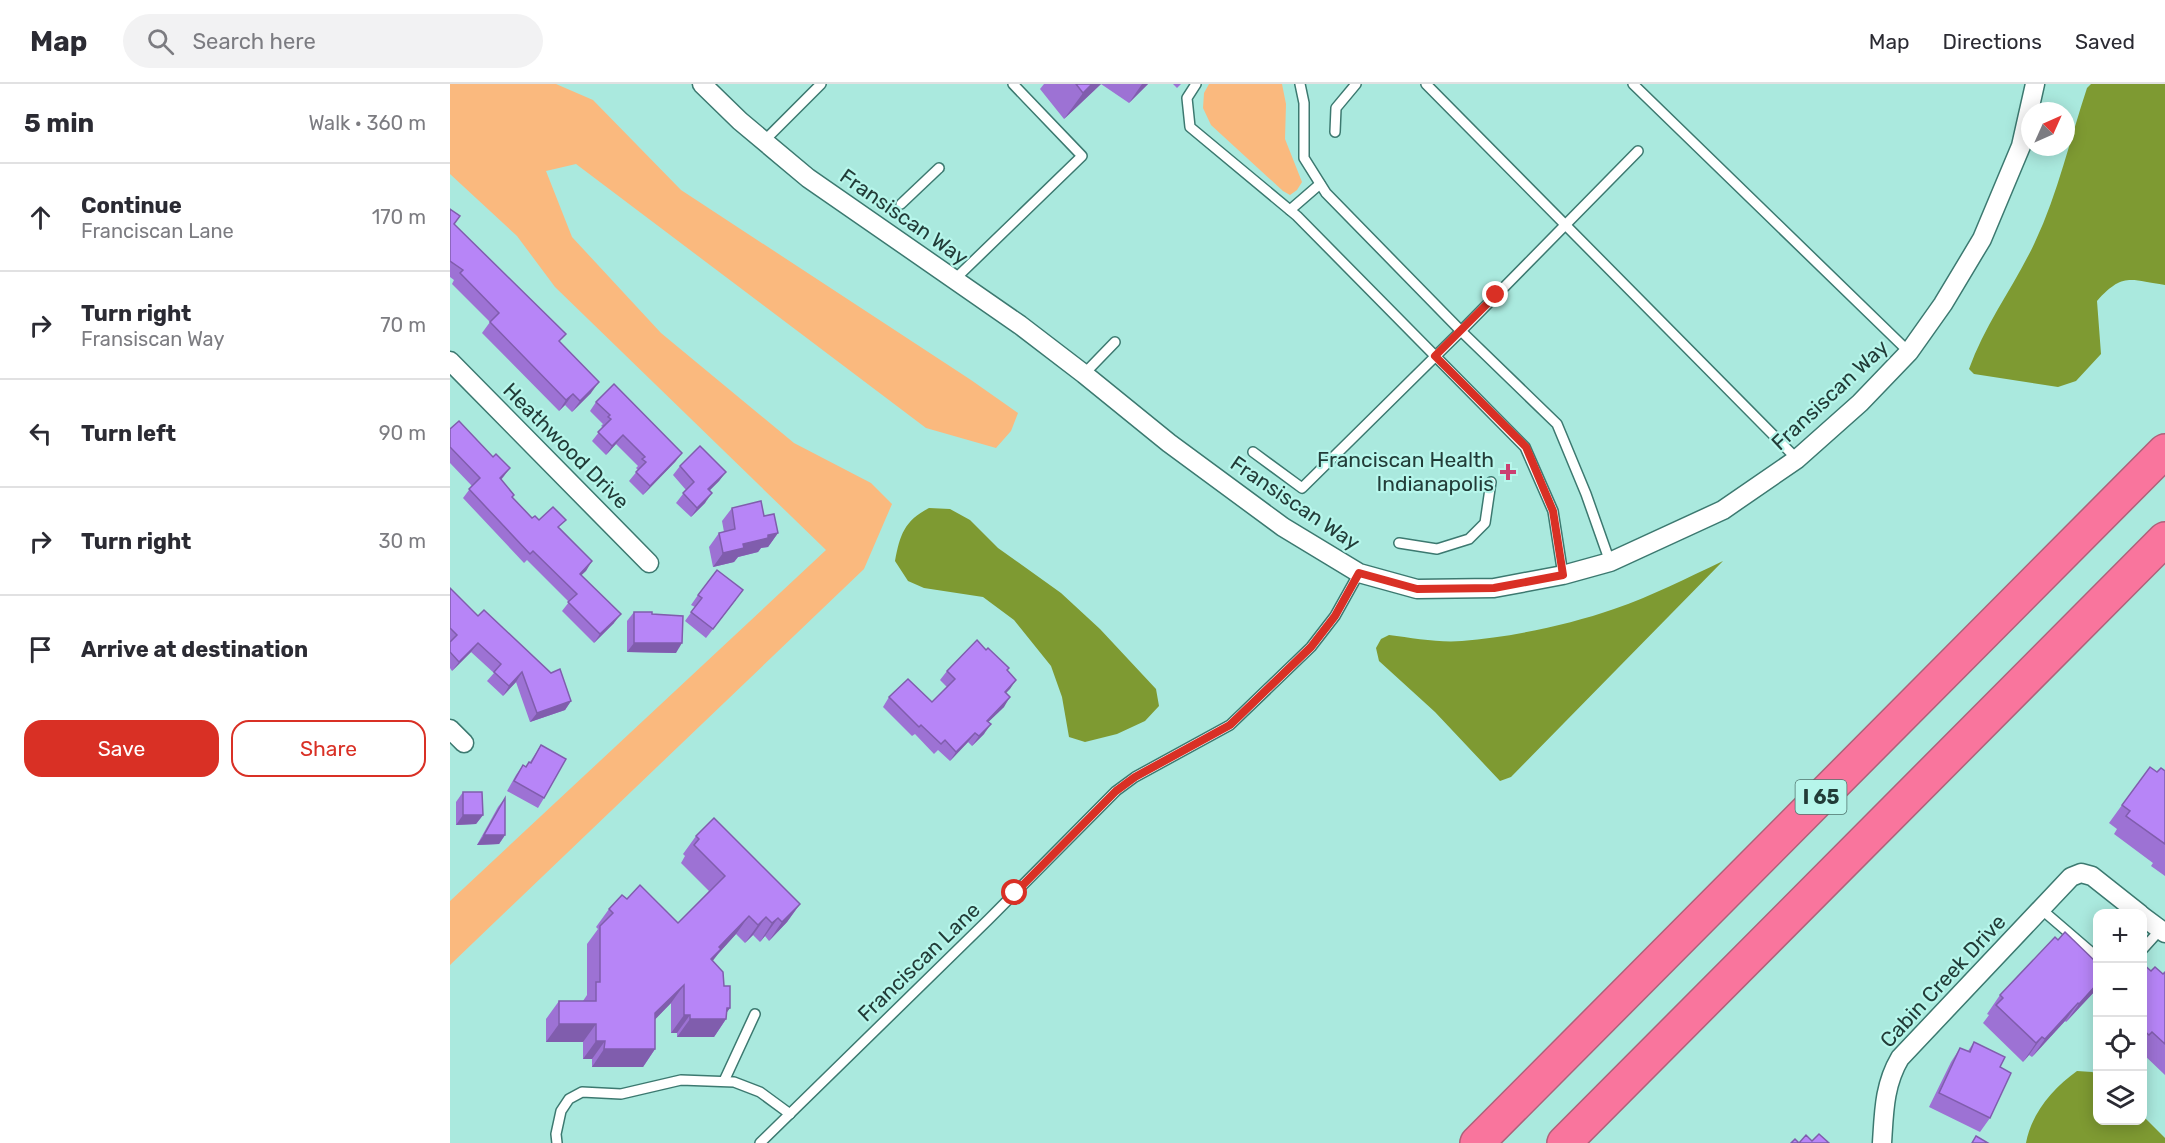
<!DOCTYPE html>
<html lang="en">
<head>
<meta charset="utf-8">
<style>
  body { margin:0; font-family:Rubik,sans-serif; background:#f2f2f3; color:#2b2b33 }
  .controls { position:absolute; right:18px; bottom:18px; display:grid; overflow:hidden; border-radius:12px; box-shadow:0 3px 15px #0003 }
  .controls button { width:54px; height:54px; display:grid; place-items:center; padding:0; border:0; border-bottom:2px solid #e1e1e2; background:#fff; color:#2b2b33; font:30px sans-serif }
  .compass { position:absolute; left:1571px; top:18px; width:54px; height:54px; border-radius:50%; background:#fff; box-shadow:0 3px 15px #0003; rotate:45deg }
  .stop { position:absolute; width:18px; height:18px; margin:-14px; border:4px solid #d93025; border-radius:50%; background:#fff }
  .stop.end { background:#d93025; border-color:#fff; box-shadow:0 2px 6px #0008 }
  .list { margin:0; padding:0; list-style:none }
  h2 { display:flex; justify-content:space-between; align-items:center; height:78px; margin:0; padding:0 24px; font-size:26px }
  h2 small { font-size:20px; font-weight:400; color:#7c7c81 }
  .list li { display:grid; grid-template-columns:39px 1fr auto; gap:18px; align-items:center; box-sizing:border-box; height:108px; padding:0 24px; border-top:2px solid #e1e1e2 }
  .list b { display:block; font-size:22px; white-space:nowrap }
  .list p { margin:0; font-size:20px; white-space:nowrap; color:#7c7c81 }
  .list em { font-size:20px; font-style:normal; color:#7c7c81 }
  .actions { display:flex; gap:12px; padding:18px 24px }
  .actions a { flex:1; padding:14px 0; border:2px solid #d93025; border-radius:18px; text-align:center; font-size:21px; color:#d93025 }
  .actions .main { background:#d93025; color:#fff }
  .icon { flex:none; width:33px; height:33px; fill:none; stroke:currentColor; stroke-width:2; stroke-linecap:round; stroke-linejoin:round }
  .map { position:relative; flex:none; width:1715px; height:1059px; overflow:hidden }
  header { display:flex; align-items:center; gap:36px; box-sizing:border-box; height:84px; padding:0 30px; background:#fff; border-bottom:2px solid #e1e1e2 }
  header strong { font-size:28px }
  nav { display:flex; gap:33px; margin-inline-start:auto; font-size:21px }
  .search { width:420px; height:54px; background:#f2f2f3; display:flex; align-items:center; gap:15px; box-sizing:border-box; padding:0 21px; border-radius:33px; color:#7c7c81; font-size:22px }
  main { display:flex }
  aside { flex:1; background:#fff }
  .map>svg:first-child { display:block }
  .green { fill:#fab97e }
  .water { fill:#7e9a32 }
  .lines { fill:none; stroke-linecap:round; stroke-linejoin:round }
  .lane-casing { stroke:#3c7970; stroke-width:12 }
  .street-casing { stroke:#3c7970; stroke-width:21 }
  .highway-casing { stroke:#ae617a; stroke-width:36 }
  .lane { stroke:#fff; stroke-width:9 }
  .street { stroke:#fff; stroke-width:18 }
  .highway { stroke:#f9759d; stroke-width:33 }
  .wall { fill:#9d72d4 }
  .shaded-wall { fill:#805dad }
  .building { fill:#b785f7; stroke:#805dad; stroke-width:1.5 }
  .route { stroke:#d93025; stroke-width:8 }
  .poi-dot { fill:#cb3f71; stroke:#b7f6eb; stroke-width:2 }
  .labels { text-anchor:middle; stroke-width:4.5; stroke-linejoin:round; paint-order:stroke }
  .shield { fill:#b7f6eb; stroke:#4f746e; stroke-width:1.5 }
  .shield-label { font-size:20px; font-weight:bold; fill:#223c38 }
  .street-label { font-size:21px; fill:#223c38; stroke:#b7f6eb }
  .poi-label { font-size:21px; fill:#223c38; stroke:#b7f6eb; text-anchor:end }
</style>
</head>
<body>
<header>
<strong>Map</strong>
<div class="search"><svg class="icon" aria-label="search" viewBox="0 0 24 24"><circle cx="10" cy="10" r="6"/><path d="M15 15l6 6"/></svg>Search here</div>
<nav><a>Map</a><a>Directions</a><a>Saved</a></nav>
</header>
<main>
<aside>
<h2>5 min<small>Walk · 360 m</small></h2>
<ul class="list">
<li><svg class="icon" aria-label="ahead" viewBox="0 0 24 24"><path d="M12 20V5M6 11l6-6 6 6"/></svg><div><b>Continue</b><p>Franciscan Lane</p></div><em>170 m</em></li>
<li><svg class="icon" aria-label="right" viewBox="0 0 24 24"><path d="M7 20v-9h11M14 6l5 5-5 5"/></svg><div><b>Turn right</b><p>Fransiscan Way</p></div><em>70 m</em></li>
<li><svg class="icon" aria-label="left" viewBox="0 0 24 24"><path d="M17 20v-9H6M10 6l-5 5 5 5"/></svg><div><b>Turn left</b></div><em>90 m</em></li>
<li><svg class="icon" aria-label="right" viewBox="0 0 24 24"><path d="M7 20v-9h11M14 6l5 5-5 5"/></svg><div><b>Turn right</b></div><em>30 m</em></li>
<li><svg class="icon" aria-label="arrive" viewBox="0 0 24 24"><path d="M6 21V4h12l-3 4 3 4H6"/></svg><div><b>Arrive at destination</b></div></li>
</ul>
<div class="actions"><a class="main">Save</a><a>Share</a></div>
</aside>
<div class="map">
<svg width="1715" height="1059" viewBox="0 0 1715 1059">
  <rect width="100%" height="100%" fill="#aae9de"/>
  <g class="green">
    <polygon points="0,0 106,0 143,16 231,106 521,296 568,329 561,347 546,364 476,344 126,80 96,87 122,153 211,249 344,359 421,399 442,420 414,485 0,881 0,817 376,466 105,203 67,152 0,90"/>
    <polygon points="759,0 832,0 836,20 835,55 852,98 847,106 840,111 833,107 761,41 753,24 754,9"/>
  </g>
  <g class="water">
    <path d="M1641 0H1715V201C1680 196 1673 188 1647 217L1651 270 1626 297 1608 303 1524 290 1519 285C1535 240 1565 201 1585 158 1608 109 1620 55 1637 4Z"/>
    <path d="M479 424 500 425 520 436 548 464 611 509 650 545 706 605 709 622 695 637 667 650 635 658 619 653 612 613 601 582 564 536 533 513 474 504 458 497 445 477C450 451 454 437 479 424Z"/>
    <path d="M1273 477 1061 693 1050 697 985 628 929 577 926 564 931 555 939 551C963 554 989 559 1012 557 1061 553 1118 541 1164 525 1202 512 1237 494 1273 477Z"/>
    <path d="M1627 987 1642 988 1647 990 1648 1036H1692L1693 1032 1715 1054V1059H1576C1581 1030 1603 1004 1627 987Z"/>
  </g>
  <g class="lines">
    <g class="lane-casing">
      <g id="lane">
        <polyline points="746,0 737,14 740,43 847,132 1075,363 1103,427 1113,491"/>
        <polyline points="850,0 854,19 854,74 876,109 1011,247 1107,340 1136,410 1160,478"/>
        <polyline points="976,0 1347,375"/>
        <polyline points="1183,0 1459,268"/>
        <polyline points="885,48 886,24 906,0"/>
        <polyline points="314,57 371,0"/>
        <polyline points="451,120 489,84"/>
        <polyline points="840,126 870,100"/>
        <polyline points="504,196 632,72 563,0"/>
        <polyline points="634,290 665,258"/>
        <polyline points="803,368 852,404 1011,247 1188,67"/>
        <polyline points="949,459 987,465 1019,455 1035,439 1041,398"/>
        <polyline points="1591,825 1648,874"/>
        <polyline points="1692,866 1710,846"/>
        <polyline points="274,997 305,930"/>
        <polyline points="107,1059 106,1050 111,1027 119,1015 132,1008 171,1010 231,996 284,998 310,1008 340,1030"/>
        <polyline points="310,1059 539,835 666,707 685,693 780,641 861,563 885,532 909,489"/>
      </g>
    </g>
    <g class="street-casing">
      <g id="street">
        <polyline points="252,0 290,37 358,94 570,241 634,290 719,359 833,443 909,489 967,505 1044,504 1113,491 1160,478 1273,426 1347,375 1410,319 1459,268 1493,220 1532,155 1571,62 1585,0"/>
        <polyline points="0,277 199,479"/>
        <polyline points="0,645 14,659"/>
        <polyline points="1692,832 1715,849"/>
        <path d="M1432 1059C1434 1028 1434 1001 1450 974L1621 793 1631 789 1642 792 1690 830"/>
      </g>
    </g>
    <g class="highway-casing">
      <g id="highway">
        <polyline points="1027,1059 1715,367"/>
        <polyline points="1114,1059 1715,455"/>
      </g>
    </g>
    <use href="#lane" class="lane"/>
    <use href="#street" class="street"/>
    <use href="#highway" class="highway"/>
  </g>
  <g class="wall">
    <polygon points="594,0 698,0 679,19 651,0 614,35 590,5"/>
    <polygon points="723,0 731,0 727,4"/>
    <polygon points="0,125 4,140 110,258 141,309 122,328 115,321 109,327 32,249 40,238 2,200 4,196 0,193"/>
    <polygon points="146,318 232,369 225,378 193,411 179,397 188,386 186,384 188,382 166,360 156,371 142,357 153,343 151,342 153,340 140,327"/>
    <polygon points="0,345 60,384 51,396 62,413 82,434 89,436 110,444 142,477 131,491 164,539 144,559 112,527 119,518 77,476 74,479 13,414 22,402 0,379"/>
    <polygon points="230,382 276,388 269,397 259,407 255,419 241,433 226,419 236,406 223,391"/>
    <polygon points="282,424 314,432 328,449 318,463 311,464 308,468 288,473 284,478 263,483 259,463 269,449 274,448 272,437"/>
    <polygon points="0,504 28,532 121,617 115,626 80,638 66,598 53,612 37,597 44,589 21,568 2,587 0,584"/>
    <polygon points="248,511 286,516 256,554 235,537 245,523 241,521"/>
    <polygon points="184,528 202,530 226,569 177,568 177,537"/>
    <polygon points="557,586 566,596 556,609 554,623 538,638 534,650 522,662 518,658 500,677 488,666 484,670 465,650 462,652 433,623 439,613 482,618 497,603 490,596 497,587"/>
    <polygon points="91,661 94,714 88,724 57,707 66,691 73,681 76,683 80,678"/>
    <polygon points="1715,687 1715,792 1701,782 1703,779 1664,750 1667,745 1659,739 1672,721 1707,688"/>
    <polygon points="13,708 33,731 26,740 6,741 6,718"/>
    <polygon points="55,714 55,751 49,760 27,761 48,723"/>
    <polygon points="246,752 350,820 337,838 319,857 315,852 310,858 303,851 295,859 286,850 268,870 262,877 274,902 280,924 276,929 276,935 264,953 227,953 227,949 221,949 221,919 205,935 205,965 193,983 142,983 142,975 133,975 133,958 96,958 96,935 109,917 133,917 137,911 137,860 148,845 146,843 159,825 177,815 228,839 259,807 231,779 235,772 233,770"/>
    <polygon points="1692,879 1701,887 1713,890 1715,888 1715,991 1692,969"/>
    <polygon points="1645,907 1616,938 1615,937 1582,973 1579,971 1573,978 1533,939 1539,931 1537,930 1550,911"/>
    <polygon points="1524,958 1550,983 1540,1034 1530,1048 1479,1023 1501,978 1510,964 1518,967"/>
  </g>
  <g class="shaded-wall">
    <polygon points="642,0 651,0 614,35 633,9"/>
    <polygon points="692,0 698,0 679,19"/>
    <polygon points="149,298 141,309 122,328 130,317"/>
    <polygon points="123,310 115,321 109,327 116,316"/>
    <polygon points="173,351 166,360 156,371 162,362"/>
    <polygon points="232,369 225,378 193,411 200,402"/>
    <polygon points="60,384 53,393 43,404 50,394"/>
    <polygon points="276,388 269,397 251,415 258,405"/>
    <polygon points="262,409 255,419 241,433 247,424"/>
    <polygon points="328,449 318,463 311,464 308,468 288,473 284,478 263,483 273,469 293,460 318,451"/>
    <polygon points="142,477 136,487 123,499 130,490"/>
    <polygon points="171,530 164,539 144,559 150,550"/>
    <polygon points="28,559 21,568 2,587 9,578"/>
    <polygon points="184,559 232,559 226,569 177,568"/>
    <polygon points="72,588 66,598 53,612 59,602"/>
    <polygon points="566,596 560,605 548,617 555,608"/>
    <polygon points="560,613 554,623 530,646 537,637"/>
    <polygon points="121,617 115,626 80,638 87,629"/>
    <polygon points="541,640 534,650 522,662 529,652"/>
    <polygon points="525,649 518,658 500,677 506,668"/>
    <polygon points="13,731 33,731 26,740 6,741"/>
    <polygon points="34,751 55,751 49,760 27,761"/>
    <polygon points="350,820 337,838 319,857 332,838"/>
    <polygon points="299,832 286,850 268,870 258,883 248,893 269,863"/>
    <polygon points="316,833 303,851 295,859 308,841"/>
    <polygon points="328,834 315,852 310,858 322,839"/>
    <polygon points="1647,900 1647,904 1645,907 1616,938 1629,920"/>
    <polygon points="234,901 221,919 193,948 205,929"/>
    <polygon points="1628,919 1615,937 1582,973 1595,955"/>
    <polygon points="277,924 280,924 272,935 276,935 264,953 227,953 240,935"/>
    <polygon points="234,931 240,931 227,949 221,949"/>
    <polygon points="109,940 146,940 133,958 96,958"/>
    <polygon points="1592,953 1579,971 1573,978 1586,959"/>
    <polygon points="146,957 155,957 142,975 133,975"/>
    <polygon points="154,965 205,965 193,983 142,983"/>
  </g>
  <g class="building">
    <polygon points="626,0 642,0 633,9"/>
    <polygon points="0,125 10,132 4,140 116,250 109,257 149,298 130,317 123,310 116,316 40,238 49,229 10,189 13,186 0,177"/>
    <polygon points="164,300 232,369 200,402 186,388 196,378 192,375 195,373 173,351 162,362 148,348 161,335 158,333 160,331 146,318"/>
    <polygon points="9,337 43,373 46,370 60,384 50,394 64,411 62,413 82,434 85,432 89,436 103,423 116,436 108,443 142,477 130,490 171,530 150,550 118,518 127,510 83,467 80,470 19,405 30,394 0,363 0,345"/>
    <polygon points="250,362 276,388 258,405 262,409 247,424 233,409 244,398 230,382"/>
    <polygon points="311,417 314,432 324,430 328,449 318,451 318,454 293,460 294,464 273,469 269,449 285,445 282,424"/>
    <polygon points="267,486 293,506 263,545 241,528 252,514 248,511"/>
    <polygon points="0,504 28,532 34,526 101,589 110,585 121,617 87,629 72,588 59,602 44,588 51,580 28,559 9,578 0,568 0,558 7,551 0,544"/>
    <polygon points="184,528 202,528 202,530 233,532 232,559 184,559"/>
    <polygon points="527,556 536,566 538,564 559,584 557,586 566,596 555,608 560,613 537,637 541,640 529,652 525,649 506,668 495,656 491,660 471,641 469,643 439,613 458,595 482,618 505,595 497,587"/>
    <polygon points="91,661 116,675 94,714 64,697 73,681 76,683 79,678 81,679"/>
    <polygon points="1700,683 1707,688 1711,684 1715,687 1715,760 1676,732 1680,727 1672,721"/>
    <polygon points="13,708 32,708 33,731 13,731"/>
    <polygon points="55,714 55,751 34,751"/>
    <polygon points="264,734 350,820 332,838 328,834 322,839 316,833 308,841 299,832 269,863 271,865 261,875 273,888 274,902 280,902 280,924 277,924 276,935 240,935 240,931 234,931 234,901 205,929 205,965 154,965 155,957 146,957 146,940 109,940 109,917 146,917 146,898 150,898 150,842 163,829 159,825 172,811 177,815 190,801 228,839 275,792 244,761 249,755 246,752"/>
    <polygon points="1615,848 1647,879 1647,900 1629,920 1628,919 1595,955 1592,953 1586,959 1546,921 1553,914 1550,911 1605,853 1608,856"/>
    <polygon points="1692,879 1701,887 1705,883 1713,890 1715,888 1715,960 1702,948 1699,951 1692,945"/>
    <polygon points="1524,958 1555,973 1550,983 1561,989 1540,1034 1489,1009 1510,964 1520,968"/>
    <polygon points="1369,1050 1379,1059 1341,1059 1345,1055 1349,1059 1356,1051 1362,1057"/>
    <polygon points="1526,1052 1538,1059 1522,1059"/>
  </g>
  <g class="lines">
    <polyline class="route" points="565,809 666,707 685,693 780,641 861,563 885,532 909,489 967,505 1044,504 1113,491 1103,427 1076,363 985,272 1046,211"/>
  </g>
  <path class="poi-dot" d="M1055 379h6v6h6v6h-6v6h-6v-6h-6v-6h6z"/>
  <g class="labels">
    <rect class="shield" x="1345.5" y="696" width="51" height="34" rx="4.5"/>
    <g class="shield-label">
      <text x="1371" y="720">I 65</text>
    </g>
    <g class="street-label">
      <text transform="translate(454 133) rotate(35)" y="7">Fransiscan Way</text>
      <text transform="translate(1380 311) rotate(-43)" y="7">Fransiscan Way</text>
      <text transform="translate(116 362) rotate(45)" y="7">Heathwood Drive</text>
      <text transform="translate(845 419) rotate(34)" y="7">Fransiscan Way</text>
      <text transform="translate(469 878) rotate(-44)" y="7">Franciscan Lane</text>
      <text transform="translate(1493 897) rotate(-47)" y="7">Cabin Creek Drive</text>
    </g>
    <g class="poi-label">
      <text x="1044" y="383">Franciscan Health<tspan x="1044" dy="24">Indianapolis</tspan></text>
    </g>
  </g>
</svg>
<div class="controls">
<button>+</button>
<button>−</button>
<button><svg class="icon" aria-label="locate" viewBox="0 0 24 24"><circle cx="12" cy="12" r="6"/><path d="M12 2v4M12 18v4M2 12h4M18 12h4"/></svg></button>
<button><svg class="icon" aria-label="layers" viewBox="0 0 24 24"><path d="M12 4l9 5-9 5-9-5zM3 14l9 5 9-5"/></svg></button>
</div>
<svg class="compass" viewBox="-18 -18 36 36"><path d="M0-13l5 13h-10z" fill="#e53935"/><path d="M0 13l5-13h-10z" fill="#7c7c81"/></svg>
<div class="stop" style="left:565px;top:809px"></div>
<div class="stop end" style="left:1046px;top:211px"></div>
</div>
</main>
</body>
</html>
